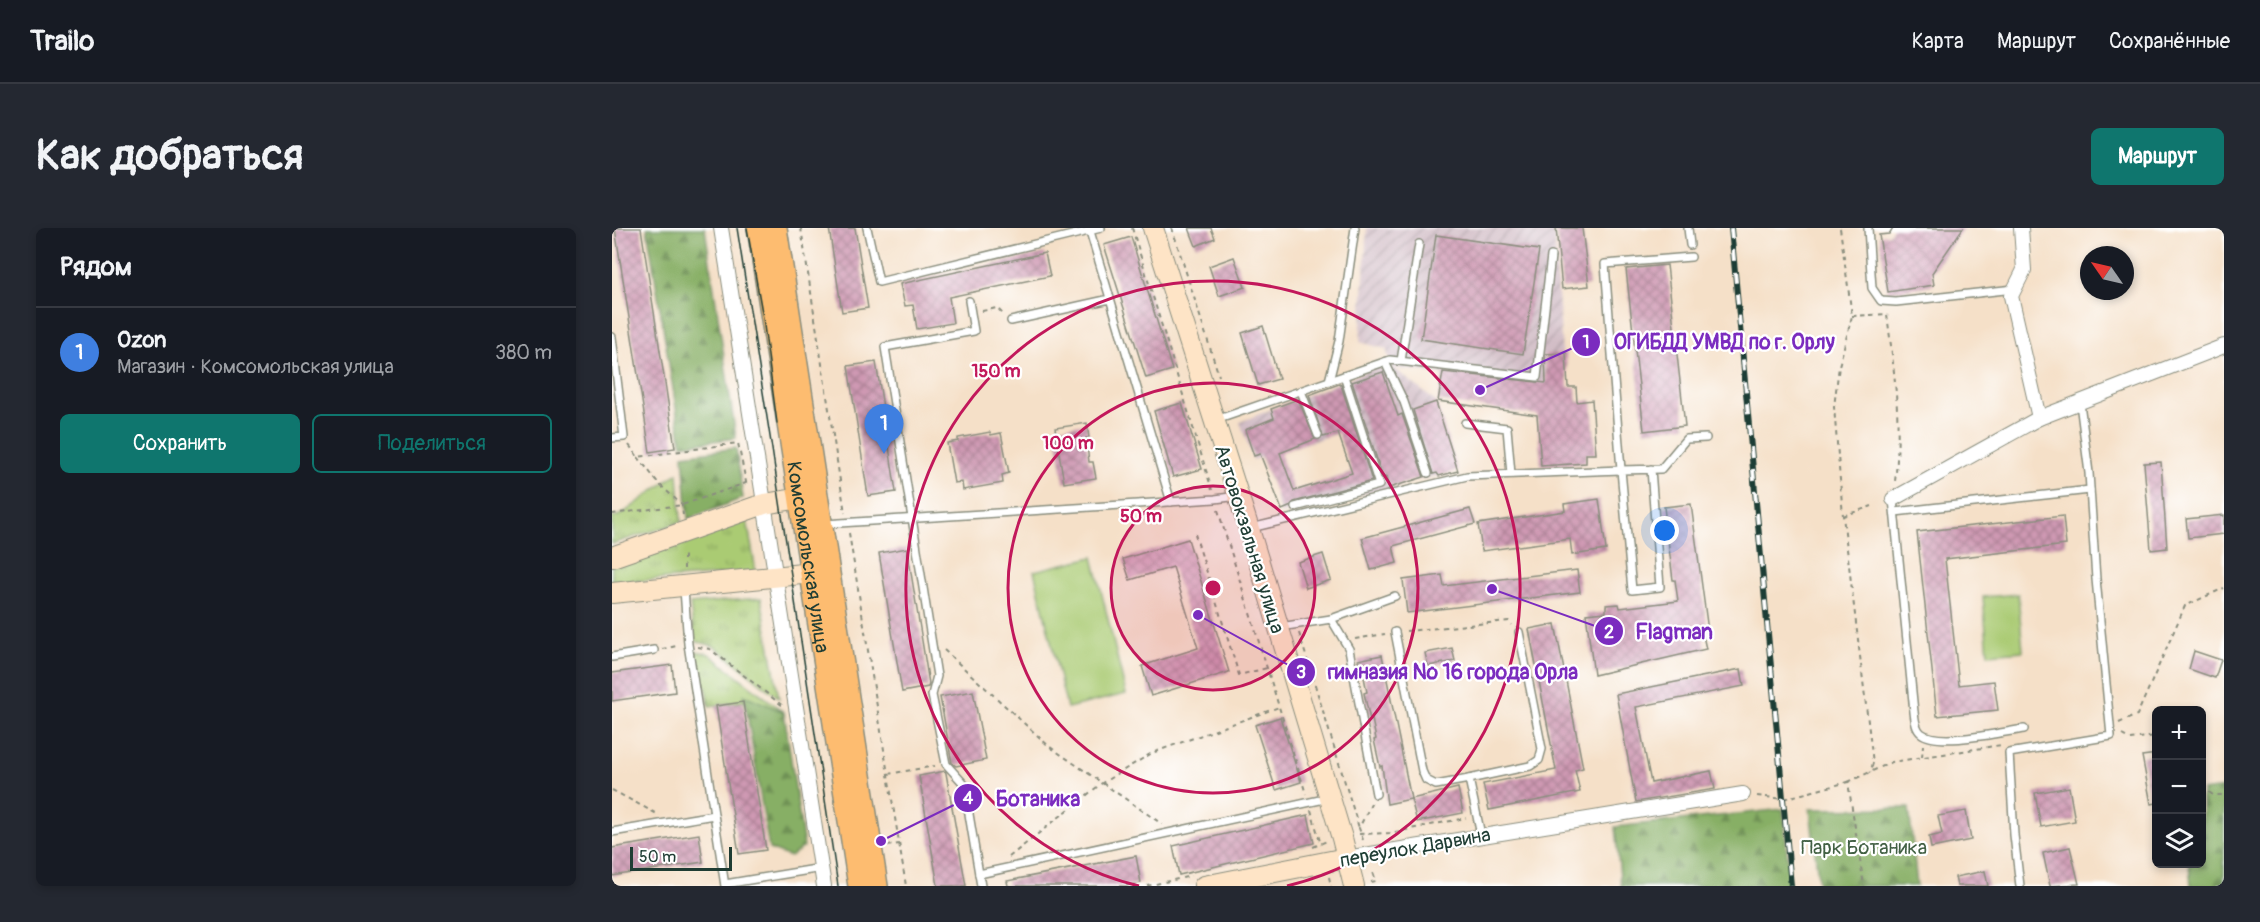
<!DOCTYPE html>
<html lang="ru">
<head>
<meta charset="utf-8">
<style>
  body { margin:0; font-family:Pangolin,sans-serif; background:#242831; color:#f1f3f6 }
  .controls { position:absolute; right:18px; bottom:18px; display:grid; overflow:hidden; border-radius:9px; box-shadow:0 3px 9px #0003 }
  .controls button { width:54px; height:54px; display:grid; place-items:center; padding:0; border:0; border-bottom:2px solid #363941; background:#171b24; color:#f1f3f6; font:30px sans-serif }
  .compass { position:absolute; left:1468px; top:18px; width:54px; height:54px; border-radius:50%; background:#171b24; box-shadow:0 3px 9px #0003; rotate:304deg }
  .scale { position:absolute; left:18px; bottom:15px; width:102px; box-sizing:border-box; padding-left:6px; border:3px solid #1f3d34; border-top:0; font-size:16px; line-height:21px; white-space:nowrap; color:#1f3d34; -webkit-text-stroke:4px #fff; paint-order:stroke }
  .you { position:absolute; left:1053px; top:303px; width:21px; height:21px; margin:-15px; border:4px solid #fff; border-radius:50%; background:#1a73e8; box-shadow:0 0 0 9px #1a73e833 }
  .badge { display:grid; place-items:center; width:39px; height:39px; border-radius:50%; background:#0f766e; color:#fff; font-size:20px; font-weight:700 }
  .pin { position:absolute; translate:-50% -50px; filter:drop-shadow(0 2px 3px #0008) }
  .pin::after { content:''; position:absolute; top:32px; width:21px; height:18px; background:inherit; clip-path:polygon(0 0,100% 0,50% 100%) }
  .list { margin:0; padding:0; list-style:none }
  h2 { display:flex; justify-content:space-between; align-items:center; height:78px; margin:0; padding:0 24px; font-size:26px }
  h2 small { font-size:20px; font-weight:400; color:#9ea1a6 }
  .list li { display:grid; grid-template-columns:39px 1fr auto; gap:18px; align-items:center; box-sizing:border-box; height:90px; padding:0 24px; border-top:2px solid #363941 }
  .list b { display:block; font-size:22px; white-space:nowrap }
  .list p { margin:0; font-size:20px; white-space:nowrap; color:#9ea1a6 }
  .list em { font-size:20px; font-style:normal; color:#9ea1a6 }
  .actions { display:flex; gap:12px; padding:18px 24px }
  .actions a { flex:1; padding:14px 0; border:2px solid #0f766e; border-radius:9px; text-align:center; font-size:21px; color:#0f766e }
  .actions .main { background:#0f766e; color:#fff }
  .icon { flex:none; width:33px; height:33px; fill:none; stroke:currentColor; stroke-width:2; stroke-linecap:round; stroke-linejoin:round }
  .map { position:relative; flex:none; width:1612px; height:658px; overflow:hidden; border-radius:9px }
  header { display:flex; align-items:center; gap:36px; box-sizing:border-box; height:84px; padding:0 30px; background:#171b24; border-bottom:2px solid #363941 }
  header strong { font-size:28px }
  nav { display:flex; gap:33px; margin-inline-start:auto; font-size:21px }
  .intro { display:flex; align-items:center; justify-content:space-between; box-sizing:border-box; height:144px; padding:0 36px }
  h1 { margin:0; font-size:42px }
  .button { padding:15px 27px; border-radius:9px; background:#0f766e; color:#fff; font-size:21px; font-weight:700 }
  main { display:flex; gap:36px; padding:0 36px }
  aside { flex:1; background:#171b24; border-radius:9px; box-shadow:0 3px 9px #0003 }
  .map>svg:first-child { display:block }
  .industrial { fill:url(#industrial-furrows) }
  .grass { fill:url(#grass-tufts); stroke:#648454; stroke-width:1.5 }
  .forest { fill:url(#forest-firs); stroke:#53764c; stroke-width:1.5 }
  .garden { fill:#aacb73; stroke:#648454; stroke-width:1.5 }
  .building { fill:url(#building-cross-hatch) }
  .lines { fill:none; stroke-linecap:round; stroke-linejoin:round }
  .lane-casing { stroke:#8a8e7e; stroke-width:10 }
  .street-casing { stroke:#8a8e7e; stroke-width:16 }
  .secondary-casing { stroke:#8a8e7e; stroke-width:22 }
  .primary-casing { stroke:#8a8e7e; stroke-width:24 }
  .path { stroke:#8a8e7e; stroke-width:2; stroke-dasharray:4.5 4.5; stroke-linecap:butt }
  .lane { stroke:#fff; stroke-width:7 }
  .street { stroke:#fff; stroke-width:14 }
  .secondary { stroke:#fee4c6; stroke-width:20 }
  .primary { stroke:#fdbc70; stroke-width:21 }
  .tram { stroke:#1f3d34; stroke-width:1.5 }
  .rail-casing { stroke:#1f3d34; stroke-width:6 }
  .rail { stroke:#fff; stroke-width:4; stroke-dasharray:11; stroke-linecap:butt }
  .ring { fill:none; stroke:#c2185b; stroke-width:3 }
  .labels { text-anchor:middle; stroke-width:4.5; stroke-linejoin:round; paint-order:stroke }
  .street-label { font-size:20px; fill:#1f3d34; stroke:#fff }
  .park-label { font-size:20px; fill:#426044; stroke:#fff }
  .centre { fill:#c2185b; stroke:#fff; stroke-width:3 }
  .ring-label { font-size:18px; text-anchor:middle; font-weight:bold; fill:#c2185b; stroke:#fff; stroke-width:4.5; stroke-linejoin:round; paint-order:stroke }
  .leader { fill:none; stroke:#7b2cbf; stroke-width:2 }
  .callout-dot { fill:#7b2cbf; stroke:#fff; stroke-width:2 }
  .mark-label { font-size:18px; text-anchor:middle; font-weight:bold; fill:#fff }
  .callout-label { font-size:21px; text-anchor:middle; font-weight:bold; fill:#7b2cbf; stroke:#fff; stroke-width:4.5; stroke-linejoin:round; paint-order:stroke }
</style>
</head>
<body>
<header>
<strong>Trailo</strong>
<nav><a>Карта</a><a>Маршрут</a><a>Сохранённые</a></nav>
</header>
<div class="intro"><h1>Как добраться</h1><a class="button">Маршрут</a></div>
<main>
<aside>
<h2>Рядом<small></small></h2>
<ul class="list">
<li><span class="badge" style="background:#3f7fe0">1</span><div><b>Ozon</b><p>Магазин · Комсомольская улица</p></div><em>380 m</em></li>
</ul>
<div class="actions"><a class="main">Сохранить</a><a>Поделиться</a></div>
</aside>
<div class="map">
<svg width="1612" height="658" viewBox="0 0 1612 658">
  <defs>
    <pattern id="industrial-furrows" width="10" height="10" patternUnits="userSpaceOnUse" patternTransform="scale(1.5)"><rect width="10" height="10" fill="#d2bdc6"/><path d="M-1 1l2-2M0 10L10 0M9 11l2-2" fill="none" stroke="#aa9ba2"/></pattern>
    <pattern id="grass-tufts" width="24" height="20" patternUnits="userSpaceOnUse" patternTransform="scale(1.5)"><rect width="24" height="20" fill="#aacb73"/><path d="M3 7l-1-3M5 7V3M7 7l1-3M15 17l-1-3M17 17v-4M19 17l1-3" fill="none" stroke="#8aa65f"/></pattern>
    <pattern id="forest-firs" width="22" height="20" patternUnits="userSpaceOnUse" patternTransform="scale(1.5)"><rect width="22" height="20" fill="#87af65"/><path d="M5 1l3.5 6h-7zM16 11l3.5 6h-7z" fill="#6e9054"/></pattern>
    <pattern id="building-cross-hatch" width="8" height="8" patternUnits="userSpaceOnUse" patternTransform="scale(1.5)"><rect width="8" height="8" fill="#cf99b3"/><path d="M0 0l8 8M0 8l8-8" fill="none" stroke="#a77e92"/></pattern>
  </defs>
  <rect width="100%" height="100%" fill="#fff"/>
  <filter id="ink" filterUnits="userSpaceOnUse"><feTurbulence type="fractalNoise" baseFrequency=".0167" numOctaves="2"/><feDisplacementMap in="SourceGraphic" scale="12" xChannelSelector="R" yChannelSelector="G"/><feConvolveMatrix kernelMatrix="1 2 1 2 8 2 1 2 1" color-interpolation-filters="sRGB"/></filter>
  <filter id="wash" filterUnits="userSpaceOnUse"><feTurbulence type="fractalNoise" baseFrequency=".008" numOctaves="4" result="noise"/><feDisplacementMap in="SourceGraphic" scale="24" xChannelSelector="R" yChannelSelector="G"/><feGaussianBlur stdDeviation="1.35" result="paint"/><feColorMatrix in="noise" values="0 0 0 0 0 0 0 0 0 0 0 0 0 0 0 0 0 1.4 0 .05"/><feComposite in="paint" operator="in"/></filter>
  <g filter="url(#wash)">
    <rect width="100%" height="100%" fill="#f5e0c8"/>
    <polygon class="industrial" points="755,0 942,0 950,125 932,127 934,162 919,153 832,140 830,146 782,140 824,174 846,243 827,248 807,251 777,260 669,286 663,268 740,245 727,205 641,232 628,194 765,139 780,140 774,121 748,114"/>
    <g class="grass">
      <polygon points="66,245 69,294 0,316 0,290 10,286"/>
      <polygon points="135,292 144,344 0,355 0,337"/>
      <polygon points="149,370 167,470 102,418 83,413 78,376"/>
      <polygon points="83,423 97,426 172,484 133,468 133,473 97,478 94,459 89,459"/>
    </g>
    <g class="forest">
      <polygon points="35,0 93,0 124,210 70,217"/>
      <polygon points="124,220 131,270 76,291 71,227"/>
      <polygon points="132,467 172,484 192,619 178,629 157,621"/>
      <polygon points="1612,560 1612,658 1579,658 1577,636 1590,636 1590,563"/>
      <polygon points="1297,580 1305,658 1207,658 1198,581"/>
      <polygon points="1171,581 1178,658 1009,658 1003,599"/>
    </g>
    <g class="garden">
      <polygon points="481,329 514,466 455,480 422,343"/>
      <polygon points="1406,366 1411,423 1376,426 1371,369"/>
    </g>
    <g id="blocks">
      <g class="building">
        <polygon points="3,0 29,0 63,220 38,224"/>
        <polygon points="217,0 243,0 256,80 230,84"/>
        <polygon points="577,0 599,0 603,10 584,18"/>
        <polygon points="944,0 970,0 977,58 950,61"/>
        <polygon points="1281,0 1351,0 1320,45 1322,57 1276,64 1267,7 1277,6"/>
        <polygon points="824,7 927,22 911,126 809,111"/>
        <polygon points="519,9 560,142 534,150 492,17"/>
        <polygon points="433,25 438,48 337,69 341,95 305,101 301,77 293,78 288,56"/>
        <polygon points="622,29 633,59 607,68 597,38"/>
        <polygon points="1055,37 1073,198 1032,203 1014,41"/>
        <polygon points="651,98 667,151 646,157 630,105"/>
        <polygon points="954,125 956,159 964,159 965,174 980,172 984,226 974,226 974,235 929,238 925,187 826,173 831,144 934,155 933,126"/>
        <polygon points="264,134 284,264 256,268 236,138"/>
        <polygon points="771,144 786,188 790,186 812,249 777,260 774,249 771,250 740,154"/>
        <polygon points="727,156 729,157 760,253 682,274 677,279 670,282 648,226 642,228 633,202 662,190 659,181 686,171 703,211 668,225 682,263 740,245 726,205 711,209 697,167"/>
        <polygon points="824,174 846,243 827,248 825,245 821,246 801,182"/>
        <polygon points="570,175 590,241 561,249 542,183"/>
        <polygon points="475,195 477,210 474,210 477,234 481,234 484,250 452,255 443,200"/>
        <polygon points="378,204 379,207 389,205 397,245 390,247 391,255 351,262 350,254 342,255 335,215 346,213 346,210"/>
        <polygon points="1549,234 1555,320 1539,322 1532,235"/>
        <polygon points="987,271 994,322 960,327 958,311 870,323 866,296 953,283 952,276"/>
        <polygon points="1079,276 1096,403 1090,403 1094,421 982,447 974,386 994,384 994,377 1007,376 1008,380 1066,373 1063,352 1061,352 1052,279"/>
        <polygon points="858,281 863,296 781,318 785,335 759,342 750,310"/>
        <polygon points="1612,287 1612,306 1576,310 1574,291"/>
        <polygon points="1451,288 1454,317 1333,331 1347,457 1382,453 1386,482 1325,488 1305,304"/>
        <polygon points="576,311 617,444 539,468 530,438 586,420 561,339 518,352 511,331"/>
        <polygon points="295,320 317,456 316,459 290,464 267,325"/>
        <polygon points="711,326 719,352 694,360 686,334"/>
        <polygon points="965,342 968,364 795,385 791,352 830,347 832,358"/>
        <polygon points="943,396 971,540 963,542 968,564 877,582 871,556 944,542 917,401"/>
        <polygon points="840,420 843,433 816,438 813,425"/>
        <polygon points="1582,423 1609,432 1603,450 1577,441"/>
        <polygon points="770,427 799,571 775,576 770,538 768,539 762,512 764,511 760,491 758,492 752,465 755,464 751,444 748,444 746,432"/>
        <polygon points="60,437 63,464 0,473 0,445"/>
        <polygon points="1129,441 1132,458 1024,479 1039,555 1099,543 1103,561 1024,574 1004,466"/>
        <polygon points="361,463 374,532 344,538 340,535 328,469"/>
        <polygon points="131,474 154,622 127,626 104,478"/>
        <polygon points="668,489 689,554 664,562 643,497"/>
        <polygon points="1545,526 1545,575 1539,576 1530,528"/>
        <polygon points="333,543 334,545 354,658 326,658 307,548"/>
        <polygon points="1457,559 1463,593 1429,599 1423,565"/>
        <polygon points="846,560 851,585 805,594 799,571"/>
        <polygon points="1354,583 1359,612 1319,620 1317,609 1330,606 1326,588"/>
        <polygon points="696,587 702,615 567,647 561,618"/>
        <polygon points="87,606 91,634 0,648 0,620"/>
        <polygon points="1458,619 1467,656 1438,658 1431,625"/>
        <polygon points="524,628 529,655 514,658 396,658 395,653"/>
        <polygon points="1373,643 1376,658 1345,658 1343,649"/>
      </g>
    </g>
  </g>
  <g filter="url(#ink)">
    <use href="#blocks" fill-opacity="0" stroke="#8a8e7e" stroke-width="1.5"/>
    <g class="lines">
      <g class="lane-casing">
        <g id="lane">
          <polyline points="255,0 267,54 489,0"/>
          <polyline points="477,0 559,274"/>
          <polyline points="1076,0 1078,17"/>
          <polyline points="1256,0 1260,60 1269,73 1284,74 1402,61"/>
          <polyline points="357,73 362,103 273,119 325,448 320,467 334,536 352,556 369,658"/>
          <polyline points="399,93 498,71"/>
          <polyline points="0,109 12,209 0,210"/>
          <polyline points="789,133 807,16"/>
          <polyline points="773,134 792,174 816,245"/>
          <polyline points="717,153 727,113 743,0"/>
          <polyline points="689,163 706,207"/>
          <polyline points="604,192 778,132 925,149 939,28"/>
          <polyline points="853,195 895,200 899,246"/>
          <polyline points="1039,241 1048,359 1020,362 1009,242 1049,241 1074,211 1094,210"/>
          <path d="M1281 271 1302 484C1303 491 1303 500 1309 505 1326 519 1390 504 1412 501"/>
          <polyline points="683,279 767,257 732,148"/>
          <polyline points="1283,284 1478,262"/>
          <polyline points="212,296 603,271 626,268"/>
          <polyline points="639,300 855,248 1009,242 993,36 1079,29"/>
          <polyline points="72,361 76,416 113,658"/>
          <polyline points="719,391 783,368"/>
          <polyline points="668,399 719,391 737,421 764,566"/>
          <polyline points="783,404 810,543 814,552 824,557 857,551 869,607"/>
          <polyline points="0,429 42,422"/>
          <polyline points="857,551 918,538 927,532 930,521 907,404"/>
          <polyline points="0,604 102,587"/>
          <polyline points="367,646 717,570"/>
          <polyline points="113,656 210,640"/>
          <polyline points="1408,658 1402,607 1397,525 1499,508 1484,351 1477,245 1468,175"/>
        </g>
      </g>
      <g class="street-casing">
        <g id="street">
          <path d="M109 0C143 219 179 438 212 658"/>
          <polyline points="1409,0 1412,42 1399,68 1427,190"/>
          <polyline points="1281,271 1427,190 1612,118"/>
          <polyline points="734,630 1131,566"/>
        </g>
      </g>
      <g class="secondary-casing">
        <g id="secondary">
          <polyline points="541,0 637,301 730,610 742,658"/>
          <polyline points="0,329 152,276 189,270 202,275"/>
          <polyline points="0,365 200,345"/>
          <polyline points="592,658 734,630"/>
        </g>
      </g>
      <g class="primary-casing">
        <g id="primary">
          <path id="s1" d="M146 0 247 658"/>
          <polyline points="164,0 265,658"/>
        </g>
      </g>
      <g class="path">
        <polyline points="189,0 233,285"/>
        <polyline points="520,0 600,262"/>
        <polyline points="560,0 607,148"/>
        <polyline points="1228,0 1240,88 1227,138 1222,179 1231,288 1261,535 1258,545"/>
        <polyline points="370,83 385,80 392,87"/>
        <path d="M1240 88 1275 86C1282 142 1290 197 1283 253"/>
        <polyline points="17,217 26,229 126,215 135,259"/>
        <polyline points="26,229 47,256 70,277 71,287"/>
        <polyline points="606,282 694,566"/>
        <polyline points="0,286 70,277 134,255"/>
        <polyline points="1231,288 1260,278"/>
        <polyline points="237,305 294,658"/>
        <polyline points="583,306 627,447 655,440"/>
        <polyline points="72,341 72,323"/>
        <polyline points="794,403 897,393 900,397"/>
        <polyline points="687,405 747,600"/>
        <polyline points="743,411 773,406"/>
        <polyline points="86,419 98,421 171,478"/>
        <polyline points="50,421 65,418"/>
        <polyline points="332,422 438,519 550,596"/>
        <polyline points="1507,495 1525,487 1573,378 1612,360"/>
        <polyline points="1510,507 1517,511 1544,508"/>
        <polyline points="1310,529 1311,517"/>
        <polyline points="276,546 323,538"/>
        <polyline points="1236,554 1280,534 1389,517"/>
        <polyline points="1590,559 1601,567 1612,567"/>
        <polyline points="0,562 45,586"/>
        <polyline points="1145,568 1171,571 1236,554 1252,658"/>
        <polyline points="699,582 709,617"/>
        <polyline points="747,606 778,605 854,590"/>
        <polyline points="751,612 747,600 760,574"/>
        <polyline points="275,618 287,616"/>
        <polyline points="701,619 715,613"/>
        <polyline points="397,629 490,555 540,525 667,479"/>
        <polyline points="717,649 719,658"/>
        <polyline points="759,654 764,653 760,641"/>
        <polyline points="535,658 579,648"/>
      </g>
      <use href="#lane" class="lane"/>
      <use href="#street" class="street"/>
      <use href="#secondary" class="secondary"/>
      <use href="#primary" class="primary"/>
      <g class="tram">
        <polyline points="125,0 160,221 226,658"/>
        <polyline points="135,0 151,90 165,195"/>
      </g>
      <g class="rail-casing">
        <polyline id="rail" points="1119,0 1179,658"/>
      </g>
      <use href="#rail" class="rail"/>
    </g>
  </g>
  <circle cx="601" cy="360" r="102" fill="#c2185b" fill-opacity=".12"/>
  <g class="ring">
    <circle cx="601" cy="360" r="102"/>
    <circle cx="601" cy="360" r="205"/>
    <path d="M527 658A307 307 0 1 1 675 658"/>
  </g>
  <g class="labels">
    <g class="street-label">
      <text transform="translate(638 311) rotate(73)" y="7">Автовокзальная улица</text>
      <text dy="7" stroke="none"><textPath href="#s1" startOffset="333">Комсомольская улица</textPath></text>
      <text transform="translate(803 619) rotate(-10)" y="7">переулок Дарвина</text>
    </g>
    <g class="park-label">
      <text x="1252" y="626">Парк Ботаника</text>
    </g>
  </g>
  <circle cx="601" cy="360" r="9" class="centre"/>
  <g class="ring-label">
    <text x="384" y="149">150 m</text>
    <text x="456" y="221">100 m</text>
    <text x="529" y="294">50 m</text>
  </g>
  <path class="leader" d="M868 162L974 114M880 361L997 403M586 387L689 444M269 613L356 570"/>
  <g class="callout-dot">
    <circle cx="868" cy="162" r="6"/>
    <circle cx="880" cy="361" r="6"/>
    <circle cx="586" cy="387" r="6"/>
    <circle cx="269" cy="613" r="6"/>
    <circle cx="974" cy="114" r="15"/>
    <circle cx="997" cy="403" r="15"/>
    <circle cx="689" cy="444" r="15"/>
    <circle cx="356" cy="570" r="15"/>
  </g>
  <g class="mark-label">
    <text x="974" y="120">1</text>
    <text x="997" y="410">2</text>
    <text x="689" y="450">3</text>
    <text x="356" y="576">4</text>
  </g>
  <g class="callout-label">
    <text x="1112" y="121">ОГИБДД УМВД по г. Орлу</text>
    <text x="1062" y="411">Flagman</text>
    <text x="841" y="451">гимназия № 16 города Орла</text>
    <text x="426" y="578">Ботаника</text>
  </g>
</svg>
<div class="controls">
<button>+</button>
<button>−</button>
<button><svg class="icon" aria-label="layers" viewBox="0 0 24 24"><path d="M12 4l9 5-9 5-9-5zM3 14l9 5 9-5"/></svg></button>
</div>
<svg class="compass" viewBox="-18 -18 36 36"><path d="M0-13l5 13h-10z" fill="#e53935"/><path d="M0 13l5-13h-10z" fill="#9ea1a6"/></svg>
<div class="scale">50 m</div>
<div class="you"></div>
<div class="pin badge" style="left:272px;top:226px;background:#3f7fe0">1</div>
</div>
</main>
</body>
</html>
